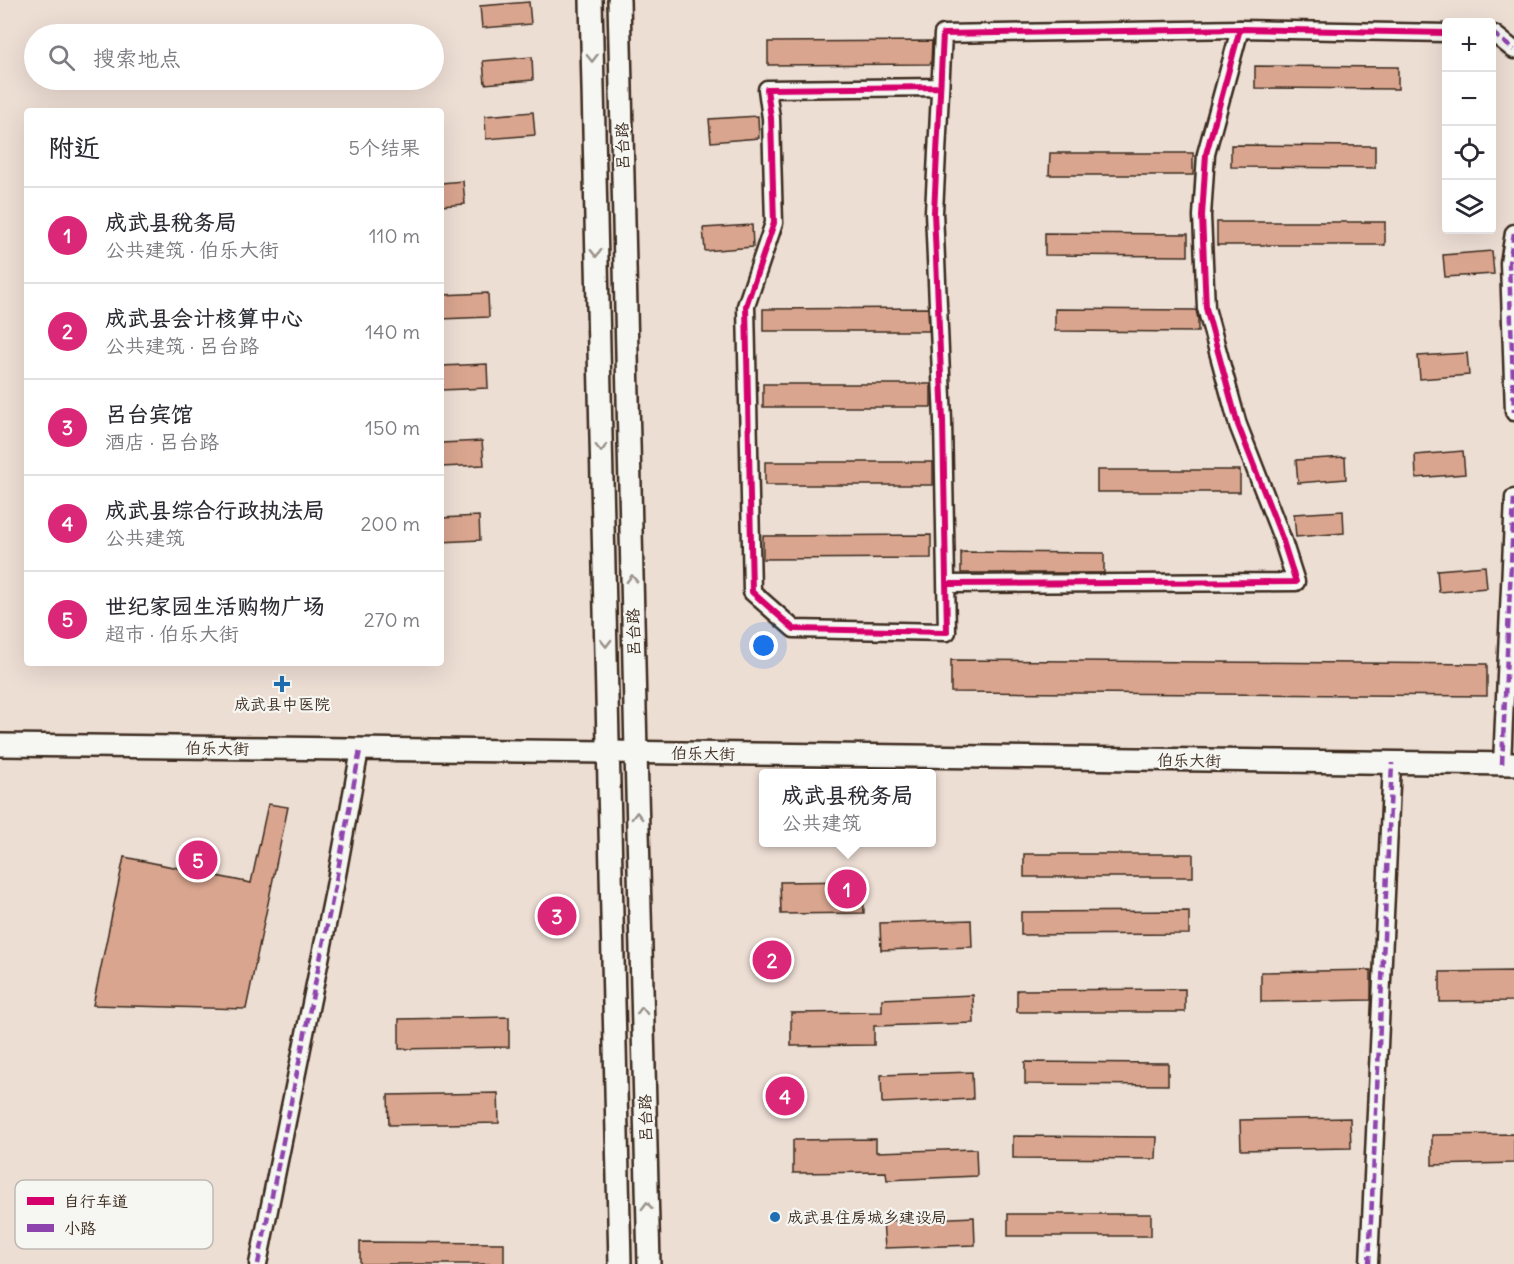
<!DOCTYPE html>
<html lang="zh">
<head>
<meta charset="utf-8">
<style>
  body { margin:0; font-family:Delius,"LXGW WenKai TC",sans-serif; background:#f2f2f3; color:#2b2b33 }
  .controls { position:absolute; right:18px; top:18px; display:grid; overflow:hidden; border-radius:6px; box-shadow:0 6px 24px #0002 }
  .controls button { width:54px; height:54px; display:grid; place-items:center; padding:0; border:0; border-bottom:2px solid #e1e1e2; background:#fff; color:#2b2b33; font:30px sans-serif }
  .you { position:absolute; left:764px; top:646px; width:21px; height:21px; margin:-15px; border:4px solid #fff; border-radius:50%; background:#1a73e8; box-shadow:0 0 0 9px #1a73e833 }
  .badge { display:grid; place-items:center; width:39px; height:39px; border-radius:50%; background:#db2777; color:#fff; font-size:20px; font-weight:700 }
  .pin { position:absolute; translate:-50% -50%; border:3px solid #fff; box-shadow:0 2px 6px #0006 }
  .popup { position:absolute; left:759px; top:769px; width:177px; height:78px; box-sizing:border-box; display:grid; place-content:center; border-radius:6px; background:#fff; filter:drop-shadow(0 2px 4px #0005); font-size:20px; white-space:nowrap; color:#7c7c81 }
  .popup b { font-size:22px; color:#2b2b33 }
  .popup::after { content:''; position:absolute; left:50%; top:100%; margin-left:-12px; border:12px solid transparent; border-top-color:#fff }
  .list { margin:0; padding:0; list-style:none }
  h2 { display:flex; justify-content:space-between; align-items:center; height:78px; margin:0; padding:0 24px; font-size:26px }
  h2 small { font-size:20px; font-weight:400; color:#7c7c81 }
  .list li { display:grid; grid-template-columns:39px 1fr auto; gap:18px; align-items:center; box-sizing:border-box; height:96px; padding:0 24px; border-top:2px solid #e1e1e2 }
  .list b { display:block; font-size:22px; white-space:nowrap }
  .list p { margin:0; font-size:20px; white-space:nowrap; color:#7c7c81 }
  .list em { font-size:20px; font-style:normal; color:#7c7c81 }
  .icon { flex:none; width:33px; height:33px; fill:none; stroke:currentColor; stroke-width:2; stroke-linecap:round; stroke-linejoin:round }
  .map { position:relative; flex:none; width:1514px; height:1264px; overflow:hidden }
  .search { position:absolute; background:#fff; box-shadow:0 6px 24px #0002; left:24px; top:24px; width:420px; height:66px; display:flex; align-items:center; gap:15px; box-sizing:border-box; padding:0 21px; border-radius:33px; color:#7c7c81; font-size:22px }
  .panel { position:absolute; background:#fff; box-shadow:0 6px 24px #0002; left:24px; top:108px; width:420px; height:558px; border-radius:6px }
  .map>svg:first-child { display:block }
  .building { fill:#d9a58f; stroke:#3b2a1e; stroke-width:1.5 }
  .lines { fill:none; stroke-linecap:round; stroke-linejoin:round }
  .minor-casing { stroke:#3b2a1e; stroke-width:21 }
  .major-casing { stroke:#3b2a1e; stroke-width:26 }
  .minor { stroke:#f6f6f2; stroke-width:16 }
  .major { stroke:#f6f6f2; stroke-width:21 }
  .quiet { stroke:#8e44ad; stroke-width:4.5; stroke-dasharray:9 4.5; stroke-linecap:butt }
  .cycleway-casing { stroke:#f6f6f2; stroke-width:10 }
  .cycleway { stroke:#d6006c; stroke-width:6 }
  .oneway { stroke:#989088 }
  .poi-dot { fill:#1f6fb2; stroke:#f6f6f2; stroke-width:2 }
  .labels { text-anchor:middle; stroke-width:4.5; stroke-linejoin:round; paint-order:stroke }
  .street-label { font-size:16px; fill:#3b2a1e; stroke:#f6f6f2 }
  .poi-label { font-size:16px; fill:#3b2a1e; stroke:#f6f6f2 }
  .key { fill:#f6f6f2; stroke:#beb9b2; stroke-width:1.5 }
  .key-label { font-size:16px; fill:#3b2a1e }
</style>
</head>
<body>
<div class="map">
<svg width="1514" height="1264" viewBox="0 0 1514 1264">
  <rect width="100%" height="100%" fill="#edded4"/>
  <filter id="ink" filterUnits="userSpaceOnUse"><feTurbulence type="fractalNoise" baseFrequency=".0167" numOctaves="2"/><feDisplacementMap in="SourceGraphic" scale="12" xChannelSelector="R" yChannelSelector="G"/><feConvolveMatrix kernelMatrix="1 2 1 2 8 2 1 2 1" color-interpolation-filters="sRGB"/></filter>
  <g filter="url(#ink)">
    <g class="building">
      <polygon points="529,2 531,24 482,28 480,6"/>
      <polygon points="932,41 931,64 768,65 768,42"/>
      <polygon points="532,57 533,80 485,84 483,61"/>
      <polygon points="1255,66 1398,67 1398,89 1255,88"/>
      <polygon points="533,112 535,135 486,139 485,116"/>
      <polygon points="758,116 759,138 711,142 709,119"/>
      <polygon points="1231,145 1375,146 1375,168 1231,167"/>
      <polygon points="1050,153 1193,153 1193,175 1049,175"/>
      <polygon points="463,181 465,204 441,206 441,183"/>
      <rect x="1217" y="222" width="168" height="23"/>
      <polygon points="752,225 753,247 705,251 703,228"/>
      <polygon points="1045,233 1188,234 1188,256 1045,255"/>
      <polygon points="1492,251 1494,274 1445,277 1443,255"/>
      <polygon points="488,293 489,317 441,319 441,295"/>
      <polygon points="928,308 929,331 763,331 763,309"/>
      <polygon points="1055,309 1196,310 1198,319 1198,332 1055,331"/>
      <polygon points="1467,353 1469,375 1420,379 1418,356"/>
      <polygon points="487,364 488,388 441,390 441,366"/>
      <rect x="763" y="384" width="168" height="23"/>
      <polygon points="482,441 484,465 441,467 441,443"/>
      <polygon points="1463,451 1465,474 1416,478 1415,455"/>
      <polygon points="1345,457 1346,479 1298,483 1296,460"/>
      <rect x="765" y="462" width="168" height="23"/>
      <rect x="1097" y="470" width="143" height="22"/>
      <polygon points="1343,511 1344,533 1296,537 1294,514"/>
      <polygon points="479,516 480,540 441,542 441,518"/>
      <polygon points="931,535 931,558 763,559 763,536"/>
      <polygon points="961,552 1104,553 1104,573 961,573"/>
      <polygon points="1485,566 1487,588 1439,592 1437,570"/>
      <polygon points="951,660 1487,664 1487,696 951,692"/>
      <polygon points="268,804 288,807 246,1009 93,1005 124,857 251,883"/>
      <rect x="1024" y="854" width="169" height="23"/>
      <polygon points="863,881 864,913 781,914 780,882"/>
      <polygon points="1189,911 1189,934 1021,935 1021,912"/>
      <polygon points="971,920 972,947 881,950 880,923"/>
      <polygon points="1371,970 1371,1000 1261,1002 1261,972"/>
      <polygon points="1514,971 1514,1001 1440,1002 1440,972"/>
      <polygon points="1185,989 1185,1012 1017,1012 1017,990"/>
      <polygon points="973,995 974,1023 874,1026 874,1045 791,1046 791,1013 882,1012 882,999"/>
      <polygon points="509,1017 509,1047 399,1049 399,1019"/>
      <polygon points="1025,1062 1168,1063 1168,1085 1025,1084"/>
      <polygon points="972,1072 973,1099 882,1103 881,1075"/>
      <polygon points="498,1093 499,1123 389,1125 388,1095"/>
      <polygon points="1350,1118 1351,1148 1241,1150 1240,1120"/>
      <polygon points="1514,1134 1514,1163 1432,1165 1432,1135"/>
      <polygon points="1013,1136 1157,1137 1156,1159 1013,1158"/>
      <polygon points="876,1139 876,1152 976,1149 977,1176 887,1180 886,1172 793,1173 793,1140"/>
      <rect x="1008" y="1214" width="143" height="22"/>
      <polygon points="974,1217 975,1245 885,1248 883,1221"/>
      <polygon points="360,1242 504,1243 504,1264 360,1264"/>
    </g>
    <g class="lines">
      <g class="minor-casing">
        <g id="minor">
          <polyline points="1492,34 1494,34 1514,50"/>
          <polyline points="940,87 767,89 771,118 774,223 746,306 752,592 794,629 947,632 943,421 934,212 943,34 1240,29"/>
          <polyline points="1514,233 1509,263 1514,412"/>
          <polyline points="947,584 1296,582 1282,538 1238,425 1206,308 1202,216 1206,154 1240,29 1446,33"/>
          <polyline points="1502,764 1514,498"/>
          <polyline points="258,1264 335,886 360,750"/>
          <polyline points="1369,1264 1392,763"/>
        </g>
      </g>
      <g class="major-casing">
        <g id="major">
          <polyline points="591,0 620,1264"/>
          <polyline points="619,0 636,752 649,1264"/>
          <polyline points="0,745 608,752 1514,764"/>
        </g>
      </g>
      <use href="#minor" class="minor"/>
      <use href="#major" class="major"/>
      <g class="quiet">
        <polyline points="1492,34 1494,34 1514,50"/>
        <polyline points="1514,233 1509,263 1514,412"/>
        <polyline points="1502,764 1514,498"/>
        <polyline points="258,1264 335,886 360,750"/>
        <polyline points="1369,1264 1392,763"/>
      </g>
      <g class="cycleway-casing">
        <g id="cycleway">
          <polyline points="940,87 767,89 771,118 774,223 746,306 752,592 794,629 947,632 943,421 934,212 943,34 1240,29"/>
          <polyline points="947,584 1296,582 1282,538 1238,425 1206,308 1202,216 1206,154 1240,29 1446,33"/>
        </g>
      </g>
      <use href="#cycleway" class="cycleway"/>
    </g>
    <defs><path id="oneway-chevron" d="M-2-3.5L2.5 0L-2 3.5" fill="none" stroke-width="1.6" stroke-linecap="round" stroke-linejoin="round" transform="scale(1.5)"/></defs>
    <g class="oneway">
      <use href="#oneway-chevron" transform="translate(592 58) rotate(89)"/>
      <use href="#oneway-chevron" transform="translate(596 253) rotate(89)"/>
      <use href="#oneway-chevron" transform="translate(601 448) rotate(89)"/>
      <use href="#oneway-chevron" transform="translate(632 579) rotate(-91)"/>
      <use href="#oneway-chevron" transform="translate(606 643) rotate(89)"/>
      <use href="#oneway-chevron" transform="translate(637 816) rotate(-91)"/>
      <use href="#oneway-chevron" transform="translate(642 1011) rotate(-91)"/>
      <use href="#oneway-chevron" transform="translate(647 1206) rotate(-91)"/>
    </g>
  </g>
  <g class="poi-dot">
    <path d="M279 675h6v6h6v6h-6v6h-6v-6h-6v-6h6z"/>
    <circle cx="775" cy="1217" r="6"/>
  </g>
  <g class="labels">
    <g class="street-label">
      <text transform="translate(622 146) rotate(-91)" y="6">吕台路</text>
      <text transform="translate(633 632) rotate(-91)" y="6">吕台路</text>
      <text transform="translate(217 748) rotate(1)" y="6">伯乐大街</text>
      <text transform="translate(703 753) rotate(1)" y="6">伯乐大街</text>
      <text transform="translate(1189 760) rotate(1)" y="6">伯乐大街</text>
      <text transform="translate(645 1118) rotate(-91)" y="6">吕台路</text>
    </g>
    <g class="poi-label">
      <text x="282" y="710">成武县中医院</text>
      <text x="787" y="1223" text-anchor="start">成武县住房城乡建设局</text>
    </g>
  </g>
  <rect x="15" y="1180" width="198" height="69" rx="9" class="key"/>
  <rect x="27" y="1197" width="27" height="8" fill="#d6006c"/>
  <rect x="27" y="1224" width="27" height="8" fill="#8e44ad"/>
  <g class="key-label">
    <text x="64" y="1207">自行车道</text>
    <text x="64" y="1234">小路</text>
  </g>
</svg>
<div class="controls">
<button>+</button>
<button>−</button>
<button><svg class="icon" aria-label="locate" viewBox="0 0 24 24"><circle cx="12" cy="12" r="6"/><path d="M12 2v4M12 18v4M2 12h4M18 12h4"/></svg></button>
<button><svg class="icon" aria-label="layers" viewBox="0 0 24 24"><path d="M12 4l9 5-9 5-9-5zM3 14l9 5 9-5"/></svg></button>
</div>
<div class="you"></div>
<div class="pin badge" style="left:847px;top:889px">1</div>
<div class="popup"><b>成武县税务局</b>公共建筑</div>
<div class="pin badge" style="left:772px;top:960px">2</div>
<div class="pin badge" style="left:557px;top:916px">3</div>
<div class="pin badge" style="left:785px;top:1096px">4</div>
<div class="pin badge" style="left:198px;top:860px">5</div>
<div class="search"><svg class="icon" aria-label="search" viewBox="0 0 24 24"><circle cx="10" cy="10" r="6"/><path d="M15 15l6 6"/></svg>搜索地点</div>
<section class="panel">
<h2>附近<small>5个结果</small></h2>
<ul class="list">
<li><span class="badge">1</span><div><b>成武县税务局</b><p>公共建筑 · 伯乐大街</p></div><em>110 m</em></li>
<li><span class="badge">2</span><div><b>成武县会计核算中心</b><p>公共建筑 · 吕台路</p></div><em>140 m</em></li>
<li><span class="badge">3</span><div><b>吕台宾馆</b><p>酒店 · 吕台路</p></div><em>150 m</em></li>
<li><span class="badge">4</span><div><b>成武县综合行政执法局</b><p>公共建筑</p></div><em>200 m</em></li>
<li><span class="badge">5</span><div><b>世纪家园生活购物广场</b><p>超市 · 伯乐大街</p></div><em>270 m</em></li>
</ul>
</section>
</div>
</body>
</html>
